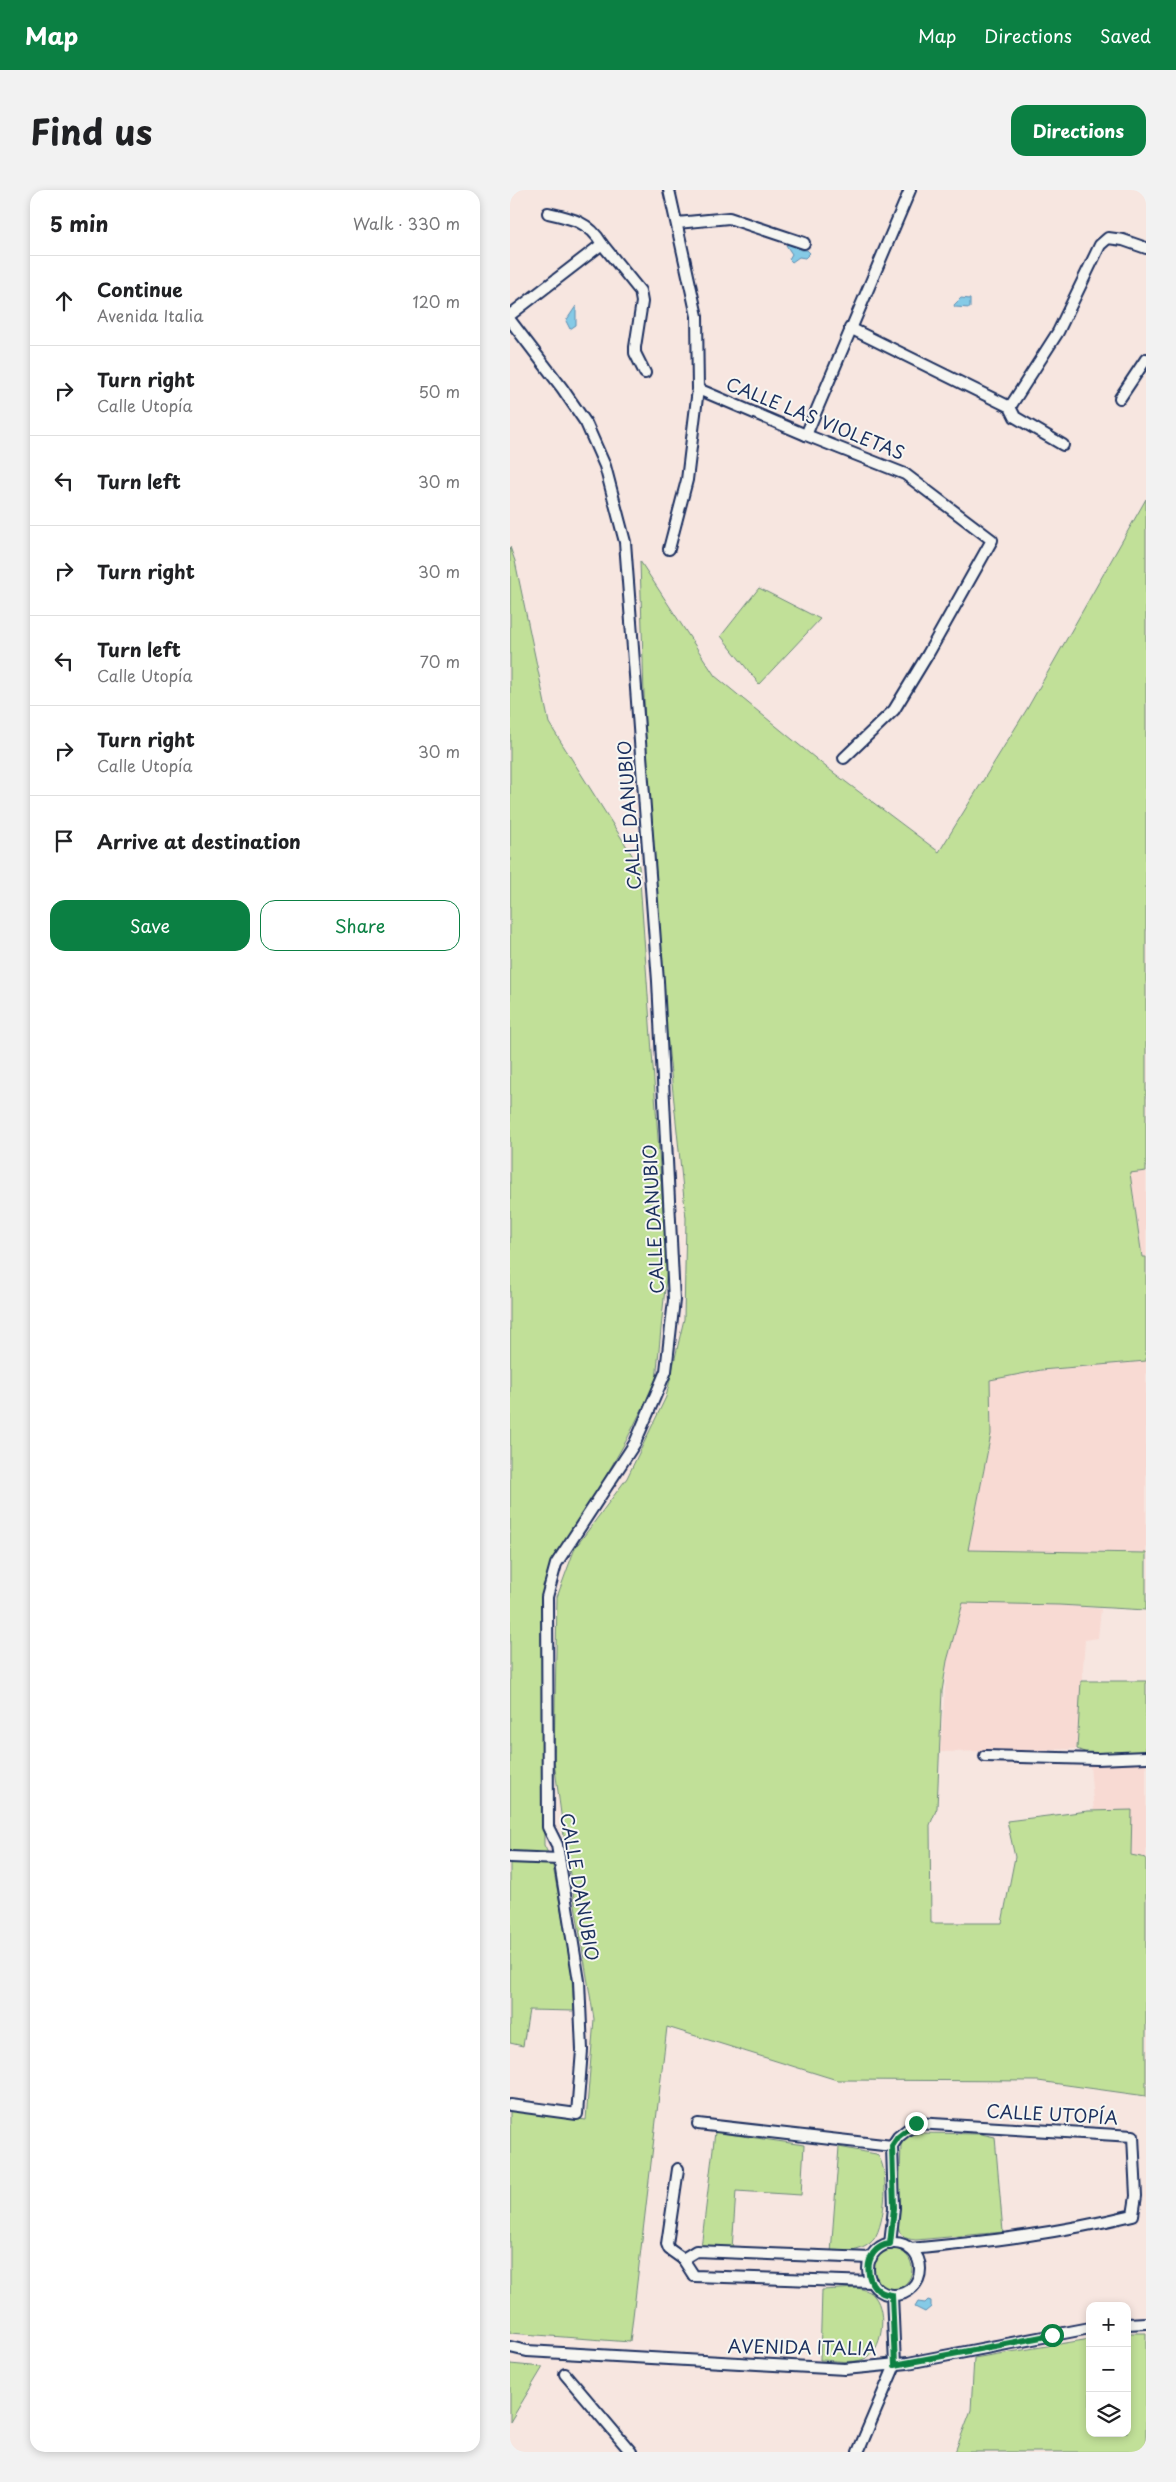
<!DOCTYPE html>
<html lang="en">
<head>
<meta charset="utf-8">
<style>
  body { margin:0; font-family:"Playpen Sans",sans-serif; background:#f2f2f2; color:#202124 }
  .controls { position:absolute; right:15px; bottom:15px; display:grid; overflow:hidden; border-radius:10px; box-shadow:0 2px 8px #0003 }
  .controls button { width:45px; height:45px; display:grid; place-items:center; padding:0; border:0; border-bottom:1px solid #e0e0e0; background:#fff; color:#202124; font:25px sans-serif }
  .stop { position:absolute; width:15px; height:15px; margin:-11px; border:4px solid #0b8043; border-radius:50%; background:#fff }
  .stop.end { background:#0b8043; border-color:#fff; box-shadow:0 1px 5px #0008 }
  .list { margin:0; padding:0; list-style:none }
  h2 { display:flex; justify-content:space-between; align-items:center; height:65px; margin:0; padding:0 20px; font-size:21px }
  h2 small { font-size:16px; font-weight:400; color:#757577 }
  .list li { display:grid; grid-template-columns:32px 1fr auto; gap:15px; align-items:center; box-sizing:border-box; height:90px; padding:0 20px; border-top:1px solid #e0e0e0 }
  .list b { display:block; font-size:19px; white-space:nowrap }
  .list p { margin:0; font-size:16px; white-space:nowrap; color:#757577 }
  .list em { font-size:16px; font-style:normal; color:#757577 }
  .actions { display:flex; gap:10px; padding:15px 20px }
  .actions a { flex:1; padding:11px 0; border:1px solid #0b8043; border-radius:15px; text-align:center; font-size:18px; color:#0b8043 }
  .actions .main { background:#0b8043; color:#fff }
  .icon { flex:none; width:28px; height:28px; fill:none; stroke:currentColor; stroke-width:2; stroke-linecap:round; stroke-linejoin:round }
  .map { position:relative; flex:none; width:636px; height:2262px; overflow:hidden; border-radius:15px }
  header { display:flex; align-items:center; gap:30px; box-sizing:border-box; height:70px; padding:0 25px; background:#0b8043; color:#fff }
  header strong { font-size:24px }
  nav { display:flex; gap:28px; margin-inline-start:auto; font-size:18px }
  .intro { display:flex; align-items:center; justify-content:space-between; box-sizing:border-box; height:120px; padding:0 30px }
  h1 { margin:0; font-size:35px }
  .button { padding:12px 22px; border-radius:15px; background:#0b8043; color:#fff; font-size:18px; font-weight:700 }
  main { display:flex; gap:30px; padding:0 30px }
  aside { flex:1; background:#fff; border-radius:15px; box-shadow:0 2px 8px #0003 }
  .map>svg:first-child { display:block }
  .built { fill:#f8dad3 }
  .green { fill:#c1e098; stroke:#6e887b }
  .water { fill:#85cae6; stroke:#5b8cb0 }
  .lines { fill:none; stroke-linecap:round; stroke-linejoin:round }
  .minor-casing { stroke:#1b2f5e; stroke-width:14 }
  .minor { stroke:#f6f6f2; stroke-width:10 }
  .route { stroke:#0b8043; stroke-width:6 }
  .labels { text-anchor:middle; stroke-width:4; stroke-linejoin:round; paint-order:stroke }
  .street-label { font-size:18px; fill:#1b2f5e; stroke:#f6f6f2 }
</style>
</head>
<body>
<header>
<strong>Map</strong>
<nav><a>Map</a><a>Directions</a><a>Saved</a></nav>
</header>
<div class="intro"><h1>Find us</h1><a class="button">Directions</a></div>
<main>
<aside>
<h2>5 min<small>Walk · 330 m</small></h2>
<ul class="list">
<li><svg class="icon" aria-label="ahead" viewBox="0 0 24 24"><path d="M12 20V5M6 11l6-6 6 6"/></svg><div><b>Continue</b><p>Avenida Italia</p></div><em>120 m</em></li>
<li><svg class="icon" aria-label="right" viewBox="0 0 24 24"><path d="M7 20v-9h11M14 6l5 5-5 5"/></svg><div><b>Turn right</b><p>Calle Utopía</p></div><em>50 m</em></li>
<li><svg class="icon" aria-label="left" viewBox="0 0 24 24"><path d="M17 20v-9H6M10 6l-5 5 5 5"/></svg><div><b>Turn left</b></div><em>30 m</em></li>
<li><svg class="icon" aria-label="right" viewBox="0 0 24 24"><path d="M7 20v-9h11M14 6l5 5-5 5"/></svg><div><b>Turn right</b></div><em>30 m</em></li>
<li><svg class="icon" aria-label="left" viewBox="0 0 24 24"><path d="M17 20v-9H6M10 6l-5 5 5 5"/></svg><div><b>Turn left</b><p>Calle Utopía</p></div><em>70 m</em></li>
<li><svg class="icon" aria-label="right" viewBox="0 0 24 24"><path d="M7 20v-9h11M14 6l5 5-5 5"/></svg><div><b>Turn right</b><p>Calle Utopía</p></div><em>30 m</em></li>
<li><svg class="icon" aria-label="arrive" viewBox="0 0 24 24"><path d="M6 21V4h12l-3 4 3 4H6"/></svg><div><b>Arrive at destination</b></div></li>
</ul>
<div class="actions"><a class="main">Save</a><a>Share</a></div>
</aside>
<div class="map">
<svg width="636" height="2262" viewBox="0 0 636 2262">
  <rect width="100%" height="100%" fill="#f7e6e0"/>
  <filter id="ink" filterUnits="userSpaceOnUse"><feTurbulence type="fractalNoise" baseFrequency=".02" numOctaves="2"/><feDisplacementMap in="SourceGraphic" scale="10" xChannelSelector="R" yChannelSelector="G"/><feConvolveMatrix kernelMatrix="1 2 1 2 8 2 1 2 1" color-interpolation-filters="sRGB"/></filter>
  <g filter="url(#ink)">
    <g class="built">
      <polygon points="636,981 636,1067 632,1067 620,982"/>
      <polygon points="636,1171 636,1363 458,1360 481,1244 479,1190 531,1180"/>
      <polygon points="453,1413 549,1415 591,1419 588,1448 575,1450 567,1559 430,1562 437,1471"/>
      <polygon points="636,1563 636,1668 621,1666 584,1622 579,1564"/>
    </g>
    <g class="green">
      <polygon points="636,309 636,981 620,983 632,1067 636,1067 636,1171 531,1180 480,1190 481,1244 458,1360 636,1363 636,1420 549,1415 453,1413 437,1471 432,1501 427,1618 420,1635 421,1733 492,1733 505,1667 497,1631 578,1621 622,1620 621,1665 636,1668 636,1906 528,1891 327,1890 157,1837 120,2152 0,2143 0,1920 76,1930 84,1829 55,1654 44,1571 47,1407 65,1358 117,1288 156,1207 174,1129 176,1028 139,671 130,371 205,486 316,577 429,662 517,519"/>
      <polygon points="0,357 5,371 39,533 129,676 157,1077 146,1191 116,1251 33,1395 34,1655 42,1671 61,1773 64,1821 19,1820 13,1856 0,1853"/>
      <polygon points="249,398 310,429 249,494 211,446"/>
      <polygon points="571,1491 636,1491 636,1563 579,1564 567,1559"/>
      <polygon points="205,1942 294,1955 291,2005 226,2001 222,2059 191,2058"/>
      <path d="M410 1943 471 1944 485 1947 493 2042 406 2050C394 2049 389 2046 388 2034L391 1955 397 1946Z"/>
      <path d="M329 1957 366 1964C381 1976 375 2034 364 2049 354 2062 335 2062 321 2063Z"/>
      <circle cx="382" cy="2079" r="20"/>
      <path d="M348 2098C355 2100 361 2101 365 2107 377 2122 373 2162 354 2169 342 2174 323 2170 310 2170L312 2100Z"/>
      <polygon points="617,2143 636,2143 636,2262 445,2262 461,2220 464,2168 580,2149 580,2243 617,2243"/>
      <polygon points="0,2174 33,2177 0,2232"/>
    </g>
    <g class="water">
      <polygon points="280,54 291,60 297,60 300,63 295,68 289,67 282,72 279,69 282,64 276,55"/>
      <polygon points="451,108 460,109 460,118 445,117 444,115"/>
      <polygon points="66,116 66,135 60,139 56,131"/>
      <polygon points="418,2110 421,2111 421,2117 415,2122 405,2117 408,2112 415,2113"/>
    </g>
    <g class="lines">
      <g class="minor-casing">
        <g id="minor">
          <polyline points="167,33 219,28 294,53"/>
          <polyline points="92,54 130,101 132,112 125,157 125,163 135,183"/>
          <path d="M0 125 92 54C80 32 61 28 38 23"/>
          <polyline points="0,130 52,198 76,233 95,276 115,352 148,791 164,1110 156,1181 125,1253 46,1374 37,1407 38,1637 47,1655 69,1791 72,1860 67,1924 0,1915"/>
          <polyline points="340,138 500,217 548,142 590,55 598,48 613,50 636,58"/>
          <polyline points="188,199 296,245 395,284 482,350 418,464 384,520 334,568"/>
          <polyline points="610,208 636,169"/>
          <polyline points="500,217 505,227 553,255"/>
          <polyline points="296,245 400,0"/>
          <polyline points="159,359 177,290 188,199 187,126 159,0"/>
          <polyline points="475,1566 587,1569 636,1567"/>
          <polyline points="0,1667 49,1669"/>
          <polyline points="188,1934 382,1956"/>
          <polyline points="168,1979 157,2054 159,2059 173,2069 184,2086 362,2092"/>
          <circle cx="384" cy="2079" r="26"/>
          <path d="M380 2054 384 2018 382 1956 388 1947 406 1933 623 1946 626 2006 623 2025C549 2043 476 2052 400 2059"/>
          <polyline points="173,2069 186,2061 361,2068"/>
          <polyline points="617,2134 636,2133"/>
          <polyline points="0,2157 17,2161 335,2179 398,2173 580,2138"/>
          <polyline points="55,2184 121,2262"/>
          <polyline points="348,2262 385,2175 382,2105"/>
        </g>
      </g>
      <use href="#minor" class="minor"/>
    </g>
  </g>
  <g class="lines" filter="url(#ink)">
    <path class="route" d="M406 1933 388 1947 382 1956 384 2018 380 2054C350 2057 352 2104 382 2105L385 2175 542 2145"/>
  </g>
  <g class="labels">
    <g class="street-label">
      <text transform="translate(305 229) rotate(22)" y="6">CALLE LAS VIOLETAS</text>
      <text transform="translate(120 625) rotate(-94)" y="6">CALLE DANUBIO</text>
      <text transform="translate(144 1029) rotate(-93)" y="6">CALLE DANUBIO</text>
      <text transform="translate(69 1697) rotate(80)" y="6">CALLE DANUBIO</text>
      <text transform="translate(542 1925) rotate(3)" y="6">CALLE UTOPÍA</text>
      <text transform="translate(292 2158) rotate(1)" y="6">AVENIDA ITALIA</text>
    </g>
  </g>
</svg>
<div class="controls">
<button>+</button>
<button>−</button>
<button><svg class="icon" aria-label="layers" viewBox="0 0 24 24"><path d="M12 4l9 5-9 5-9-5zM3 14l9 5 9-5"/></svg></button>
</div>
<div class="stop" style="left:542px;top:2145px"></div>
<div class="stop end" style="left:406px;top:1933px"></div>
</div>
</main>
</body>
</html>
